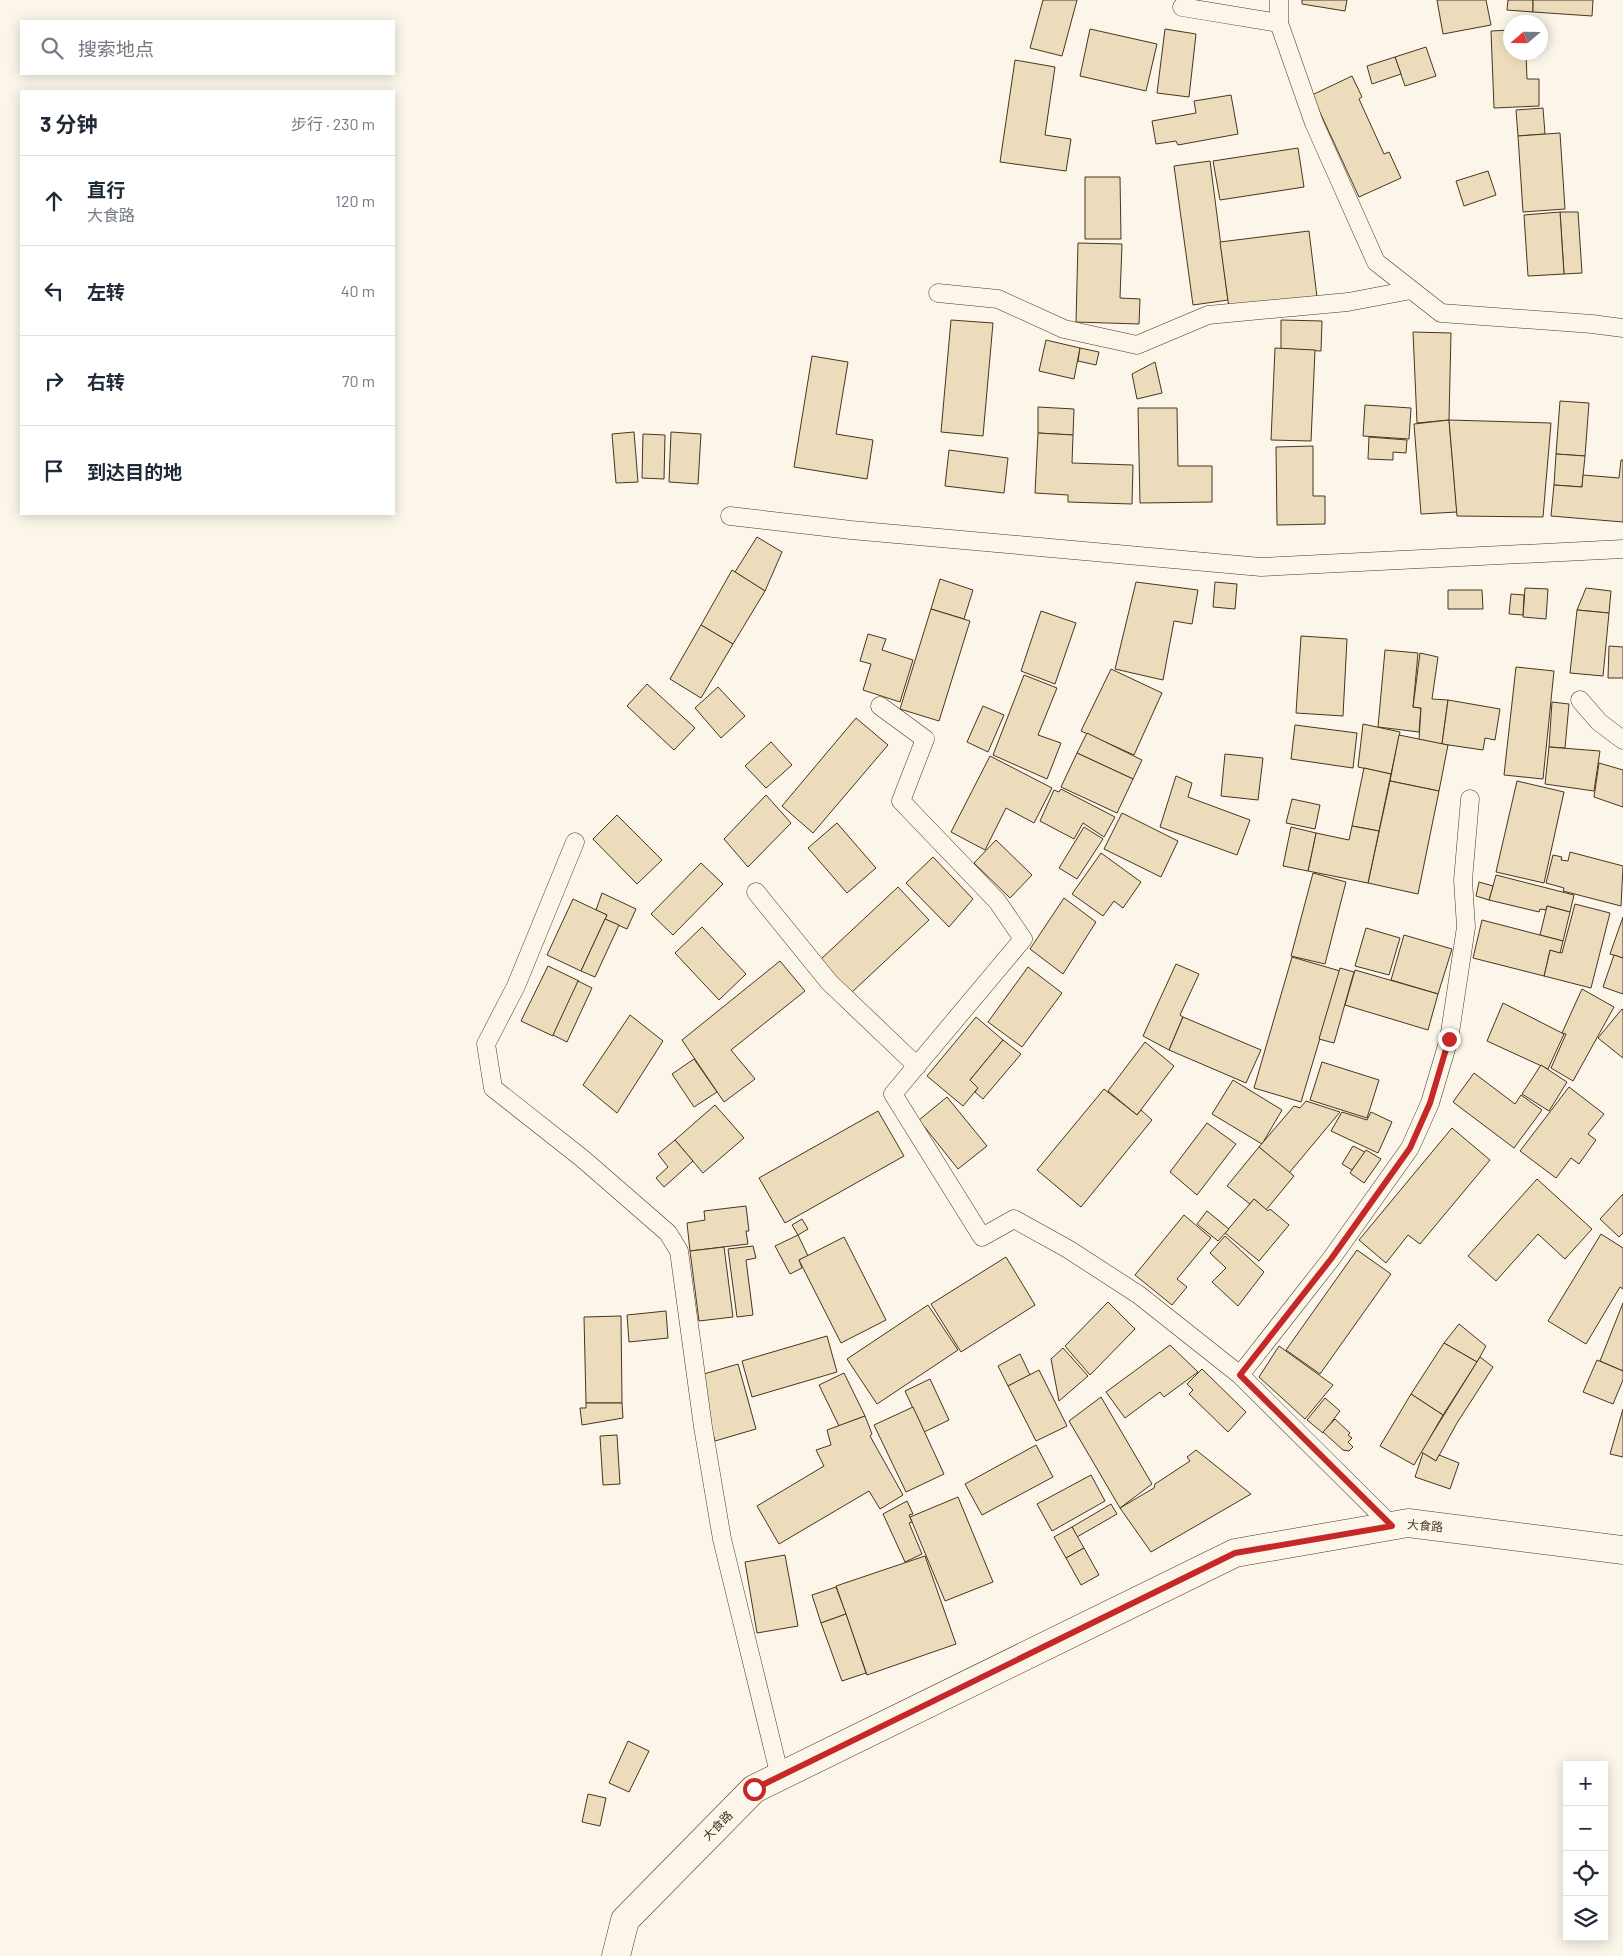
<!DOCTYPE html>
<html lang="zh">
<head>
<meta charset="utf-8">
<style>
  body { margin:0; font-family:Barlow,"Noto Sans SC",sans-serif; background:#f6f6f7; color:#1f2937 }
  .controls { position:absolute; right:15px; bottom:15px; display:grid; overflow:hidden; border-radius:0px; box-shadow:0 2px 12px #0003 }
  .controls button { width:45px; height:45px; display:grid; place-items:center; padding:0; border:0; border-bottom:1px solid #e0e1e3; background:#fff; color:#1f2937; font:25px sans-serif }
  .compass { position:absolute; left:1503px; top:15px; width:45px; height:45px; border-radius:50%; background:#fff; box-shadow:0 2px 12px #0003; rotate:250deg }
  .stop { position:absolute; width:15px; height:15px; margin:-11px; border:4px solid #c62828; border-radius:50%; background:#fff }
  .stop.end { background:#c62828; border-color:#fff; box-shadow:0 1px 5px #0008 }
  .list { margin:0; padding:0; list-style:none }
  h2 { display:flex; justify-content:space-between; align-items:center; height:65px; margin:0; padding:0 20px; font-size:21px }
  h2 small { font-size:16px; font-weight:400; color:#747a83 }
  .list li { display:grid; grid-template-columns:32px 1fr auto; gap:15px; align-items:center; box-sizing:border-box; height:90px; padding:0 20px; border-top:1px solid #e0e1e3 }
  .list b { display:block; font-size:19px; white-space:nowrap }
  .list p { margin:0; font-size:16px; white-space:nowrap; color:#747a83 }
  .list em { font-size:16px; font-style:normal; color:#747a83 }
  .icon { flex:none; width:28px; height:28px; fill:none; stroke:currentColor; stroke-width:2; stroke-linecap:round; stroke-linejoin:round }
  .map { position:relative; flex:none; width:1623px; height:1956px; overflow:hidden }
  .search { position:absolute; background:#fff; box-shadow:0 2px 12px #0003; left:20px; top:20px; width:375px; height:55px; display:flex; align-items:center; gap:12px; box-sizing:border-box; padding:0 18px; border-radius:0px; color:#747a83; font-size:19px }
  .panel { position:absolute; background:#fff; box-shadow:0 2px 12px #0003; left:20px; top:90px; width:375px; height:425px; border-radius:0px }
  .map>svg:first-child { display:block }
  .building { fill:#ecdcbc; stroke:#4a3520 }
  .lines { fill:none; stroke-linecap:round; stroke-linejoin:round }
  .lane-casing { stroke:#4a3520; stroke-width:19 }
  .secondary-casing { stroke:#4a3520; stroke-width:29 }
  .lane { stroke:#fbf6e9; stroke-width:18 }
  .secondary { stroke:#fbf6e9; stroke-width:28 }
  .route { stroke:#c62828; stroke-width:6 }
  .labels { text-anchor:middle; stroke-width:4; stroke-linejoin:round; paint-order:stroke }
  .street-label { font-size:12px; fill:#4a3520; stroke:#fbf6e9 }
</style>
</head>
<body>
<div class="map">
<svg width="1623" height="1956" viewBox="0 0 1623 1956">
  <rect width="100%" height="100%" fill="#fbf6e9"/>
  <g class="building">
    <polygon points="1043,0 1077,0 1062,56 1030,48"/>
    <polygon points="1302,0 1347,0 1345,11 1302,4"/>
    <polygon points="1437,0 1486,0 1491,25 1443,34"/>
    <polygon points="1508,0 1533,0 1533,12 1507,10"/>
    <polygon points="1533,0 1593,0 1592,16 1533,12"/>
    <polygon points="1090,29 1157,44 1146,91 1080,76"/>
    <polygon points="1165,29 1196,34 1189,97 1157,93"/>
    <polygon points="1510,30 1510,52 1526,52 1527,79 1539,79 1539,106 1494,108 1491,31"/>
    <polygon points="1426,47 1436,76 1405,86 1395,57"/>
    <polygon points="1395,57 1401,74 1372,84 1367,66"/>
    <polygon points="1015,60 1055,67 1045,135 1071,139 1066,171 1000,162"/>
    <polygon points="1352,76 1362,97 1359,99 1384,154 1389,152 1401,178 1359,197 1312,95"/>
    <polygon points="1231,95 1238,134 1178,145 1176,141 1156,144 1152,121 1196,113 1194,101"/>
    <polygon points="1543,108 1545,134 1518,136 1516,110"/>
    <polygon points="1560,133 1565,209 1523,212 1518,136"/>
    <polygon points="1298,148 1304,187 1220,200 1213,161"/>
    <polygon points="1210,161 1228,300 1193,305 1174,166"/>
    <polygon points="1488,171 1496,195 1464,206 1456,181"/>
    <polygon points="1085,177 1120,177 1121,239 1085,239"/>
    <polygon points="1560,212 1578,212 1582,273 1564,274"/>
    <polygon points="1560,212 1564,274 1528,276 1524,215"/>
    <polygon points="1309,231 1317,297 1229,308 1220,242"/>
    <polygon points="1078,243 1122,244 1120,298 1140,299 1139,324 1076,322"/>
    <polygon points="951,320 993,323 983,436 941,432"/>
    <polygon points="1281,320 1322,321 1321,351 1281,349"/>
    <polygon points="1413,332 1451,333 1449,420 1417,423"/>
    <polygon points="1046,340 1080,348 1074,379 1039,371"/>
    <polygon points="1080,348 1099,352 1096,365 1078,361"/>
    <polygon points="1275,348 1315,350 1311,441 1271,440"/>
    <polygon points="812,356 848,362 836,434 873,440 867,479 794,467"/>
    <polygon points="1155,362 1162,393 1137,399 1132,374"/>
    <polygon points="1560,401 1589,403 1585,456 1556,454"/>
    <polygon points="1365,405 1411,408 1409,439 1363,436"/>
    <polygon points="1038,407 1074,409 1073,435 1038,433"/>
    <polygon points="1138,408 1177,408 1178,466 1212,466 1212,502 1140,503"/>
    <polygon points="1449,420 1457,512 1421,514 1414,424"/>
    <polygon points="1449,420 1551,423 1543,517 1457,516"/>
    <polygon points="634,432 638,482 616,483 612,434"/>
    <polygon points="671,432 701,434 698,484 669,482"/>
    <polygon points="1038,433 1073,435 1072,463 1133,465 1132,504 1068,502 1068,495 1035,493"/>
    <polygon points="643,434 665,435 664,479 642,478"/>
    <polygon points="1369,437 1407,440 1406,453 1393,452 1393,460 1368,459"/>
    <polygon points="1313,446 1313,496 1325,496 1325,524 1277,525 1276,447"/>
    <polygon points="949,450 1008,458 1004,493 945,486"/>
    <polygon points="1556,454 1585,456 1582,487 1554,485"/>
    <polygon points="1621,460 1623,460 1623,522 1551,516 1554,485 1582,487 1583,475 1619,478"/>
    <polygon points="757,537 782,552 765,591 735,572"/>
    <polygon points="732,570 765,591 733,644 701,625"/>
    <polygon points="940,579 973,590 964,619 931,609"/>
    <polygon points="1136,582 1198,590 1192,624 1174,621 1163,680 1115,669"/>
    <polygon points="1215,582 1237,584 1235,609 1213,607"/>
    <polygon points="1525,588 1548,589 1546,619 1523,617"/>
    <polygon points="1586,588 1611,591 1609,613 1577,610"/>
    <polygon points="1448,590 1482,590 1483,609 1448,609"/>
    <polygon points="1511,594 1524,595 1523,615 1509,614"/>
    <polygon points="931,609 970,621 939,721 900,709"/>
    <polygon points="1577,610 1609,613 1603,676 1570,673"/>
    <polygon points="1041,611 1076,623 1055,684 1021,671"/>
    <polygon points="701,625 733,644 701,698 670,679"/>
    <polygon points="868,634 886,639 882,650 913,660 900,702 863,690 871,664 860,661"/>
    <polygon points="1301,636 1347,639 1343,716 1296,713"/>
    <polygon points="1609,646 1623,647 1623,678 1608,678"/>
    <polygon points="1385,650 1418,653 1413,707 1421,708 1419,732 1378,727"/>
    <polygon points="1420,653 1438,657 1432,699 1448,700 1442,744 1419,740 1421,708 1413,707"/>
    <polygon points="1516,667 1554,671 1543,779 1504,775"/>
    <polygon points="1111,669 1162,693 1134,755 1081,731"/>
    <polygon points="1024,675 1057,688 1038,735 1061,743 1047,779 993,755"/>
    <polygon points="647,684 695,728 674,750 627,706"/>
    <polygon points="718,687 745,716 721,738 695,708"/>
    <polygon points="1448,700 1500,709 1495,740 1485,738 1483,750 1442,744"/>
    <polygon points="1552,702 1569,704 1565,748 1549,747"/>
    <polygon points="983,706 1004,715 988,752 967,742"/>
    <polygon points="856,718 888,745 813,833 782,806"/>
    <polygon points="1363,724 1400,732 1391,774 1358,767"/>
    <polygon points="1295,725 1357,733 1353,768 1291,759"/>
    <polygon points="1087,733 1142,760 1133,779 1077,753"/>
    <polygon points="1399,735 1448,745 1439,791 1390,781"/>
    <polygon points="771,742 792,765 766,788 745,766"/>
    <polygon points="1549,747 1600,751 1594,791 1545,784"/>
    <polygon points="1077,753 1133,779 1117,813 1061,787"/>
    <polygon points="1225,754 1263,758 1258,800 1221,796"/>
    <polygon points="990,756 1052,788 1034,823 1006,808 985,850 951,832"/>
    <polygon points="1599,763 1623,770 1623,807 1594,797"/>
    <polygon points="1364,768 1391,774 1379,831 1352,826"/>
    <polygon points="1176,776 1192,783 1188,797 1250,820 1237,855 1160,827"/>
    <polygon points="1390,781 1439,791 1418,894 1368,883"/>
    <polygon points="1517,781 1564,792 1544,883 1496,872"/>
    <polygon points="1061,789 1115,817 1104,837 1083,823 1074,839 1040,821 1054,790 1059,792"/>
    <polygon points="766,795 791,823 748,867 724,839"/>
    <polygon points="1292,799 1320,805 1315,829 1286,823"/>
    <polygon points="1122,813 1178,841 1161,877 1104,849"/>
    <polygon points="617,815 662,860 637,884 593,839"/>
    <polygon points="837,823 876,868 847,893 808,848"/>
    <polygon points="1352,826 1379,831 1368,883 1308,871 1316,833 1349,840"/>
    <polygon points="1084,827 1103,839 1077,879 1059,868"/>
    <polygon points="1291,827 1316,833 1308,871 1283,866"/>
    <polygon points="996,840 1032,875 1010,898 974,863"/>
    <polygon points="1570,852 1623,866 1621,906 1563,891 1564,888 1546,883 1553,855 1562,857 1561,860 1568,861"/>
    <polygon points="1101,853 1141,882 1123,908 1114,901 1103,916 1072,894"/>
    <polygon points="933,857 973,899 949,927 906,883"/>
    <polygon points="701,863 723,884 673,935 651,914"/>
    <polygon points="1313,873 1346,882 1325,964 1291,956"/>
    <polygon points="1496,875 1574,895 1570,912 1547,906 1546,910 1540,909 1539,912 1489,900"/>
    <polygon points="1479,882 1493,886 1489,900 1476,896"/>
    <polygon points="898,887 929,920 851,993 820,960"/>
    <polygon points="602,893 636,909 627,929 605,919 607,915 596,910"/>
    <polygon points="1064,898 1096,922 1063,974 1030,949"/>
    <polygon points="573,899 607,915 581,971 547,955"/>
    <polygon points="1575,904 1610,913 1591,988 1544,976 1550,950 1562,953"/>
    <polygon points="1547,906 1570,912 1563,941 1540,935"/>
    <polygon points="1623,917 1623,958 1610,954"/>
    <polygon points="605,919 619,925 595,977 581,971"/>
    <polygon points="1482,920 1563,941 1560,953 1550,950 1544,976 1473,958"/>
    <polygon points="702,927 746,974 719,1000 675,953"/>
    <polygon points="1366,928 1400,938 1389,975 1355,966"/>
    <polygon points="1404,935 1452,949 1438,994 1391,980"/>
    <polygon points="1614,955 1623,958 1623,994 1603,987"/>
    <polygon points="1292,957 1340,971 1301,1102 1254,1088"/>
    <polygon points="780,961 805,991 731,1050 755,1079 724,1102 682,1040"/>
    <polygon points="1176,964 1199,974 1180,1015 1183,1017 1169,1050 1143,1036"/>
    <polygon points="548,966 579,981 553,1036 521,1021"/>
    <polygon points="1028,967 1062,993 1022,1047 988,1022"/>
    <polygon points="1340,968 1354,972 1334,1043 1319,1039"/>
    <polygon points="1355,970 1438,994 1428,1030 1345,1005"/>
    <polygon points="578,981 592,988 567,1042 553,1035"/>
    <polygon points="1582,989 1614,1007 1573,1081 1551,1068 1566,1034 1562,1033"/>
    <polygon points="1503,1003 1564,1034 1548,1069 1487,1041"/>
    <polygon points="1622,1009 1623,1010 1623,1058 1598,1038"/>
    <polygon points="630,1015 663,1041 617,1113 583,1085"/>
    <polygon points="976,1017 1003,1040 970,1080 978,1088 963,1106 927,1076"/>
    <polygon points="1183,1017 1261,1050 1246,1083 1169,1050"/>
    <polygon points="1003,1040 1021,1054 983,1099 975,1092 978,1088 970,1080"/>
    <polygon points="1145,1042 1174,1066 1137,1115 1108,1091"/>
    <polygon points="694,1059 717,1092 694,1107 672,1074"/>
    <polygon points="1322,1062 1379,1080 1367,1118 1310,1100"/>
    <polygon points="1541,1065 1567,1082 1549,1111 1522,1094"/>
    <polygon points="1474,1073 1515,1104 1521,1095 1542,1110 1514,1148 1453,1102"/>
    <polygon points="1233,1080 1282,1110 1262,1144 1212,1114"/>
    <polygon points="1569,1087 1604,1114 1588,1134 1596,1140 1579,1164 1571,1158 1556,1178 1520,1151"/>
    <polygon points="1104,1089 1137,1115 1141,1110 1152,1120 1081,1207 1037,1170"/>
    <polygon points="947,1097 987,1146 958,1169 919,1120"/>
    <polygon points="1306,1101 1340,1112 1289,1173 1259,1147 1294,1106 1300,1108"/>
    <polygon points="715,1105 744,1138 703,1173 675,1140"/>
    <polygon points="878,1111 904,1156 785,1223 759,1178"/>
    <polygon points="1342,1112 1367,1120 1371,1112 1392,1122 1378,1153 1331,1131"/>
    <polygon points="1207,1123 1236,1144 1197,1195 1170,1172"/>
    <polygon points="1452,1128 1490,1160 1420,1244 1408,1235 1386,1263 1359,1240"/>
    <polygon points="675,1140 693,1161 664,1187 656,1178 668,1167 658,1154"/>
    <polygon points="1353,1146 1365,1152 1352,1170 1342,1164"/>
    <polygon points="1259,1147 1294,1176 1266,1210 1254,1199 1250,1204 1227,1186"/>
    <polygon points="1366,1150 1381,1159 1364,1183 1350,1173"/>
    <polygon points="1537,1179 1592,1229 1565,1259 1538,1234 1496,1281 1468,1256"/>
    <polygon points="1623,1194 1623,1233 1619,1237 1600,1219"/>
    <polygon points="1254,1199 1268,1211 1270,1209 1289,1225 1259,1261 1225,1233"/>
    <polygon points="746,1206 749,1231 746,1231 748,1244 690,1251 687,1223 705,1220 704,1211"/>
    <polygon points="1207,1211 1229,1229 1218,1241 1197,1224"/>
    <polygon points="1184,1215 1211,1238 1177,1279 1187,1287 1172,1305 1135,1275"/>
    <polygon points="802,1219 808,1229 798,1235 792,1225"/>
    <polygon points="1601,1234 1623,1248 1623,1289 1620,1287 1586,1344 1548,1321"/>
    <polygon points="798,1235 808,1256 799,1260 802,1268 790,1274 775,1246"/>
    <polygon points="1225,1236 1264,1272 1238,1306 1212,1282 1226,1268 1210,1253"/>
    <polygon points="844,1237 886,1320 841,1343 799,1260"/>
    <polygon points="753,1246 756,1258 746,1260 753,1315 737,1317 728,1249"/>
    <polygon points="724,1247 733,1317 699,1321 690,1251"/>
    <polygon points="1357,1250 1391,1274 1320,1374 1286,1350"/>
    <polygon points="1006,1257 1035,1305 961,1352 931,1304"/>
    <polygon points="1108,1302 1135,1329 1090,1375 1065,1346"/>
    <polygon points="1623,1303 1623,1371 1600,1361"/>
    <polygon points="928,1305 958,1350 877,1404 847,1359"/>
    <polygon points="666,1311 668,1338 629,1342 627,1315"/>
    <polygon points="621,1316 622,1403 586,1403 584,1317"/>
    <polygon points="1459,1324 1486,1346 1477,1362 1444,1343"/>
    <polygon points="827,1336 837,1372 752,1397 742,1361"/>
    <polygon points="1444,1343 1477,1362 1443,1415 1411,1394"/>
    <polygon points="1170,1345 1198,1372 1164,1397 1160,1392 1125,1418 1106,1392"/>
    <polygon points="1279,1346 1333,1385 1305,1419 1259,1377"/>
    <polygon points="1063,1348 1088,1376 1059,1401 1051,1359"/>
    <polygon points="1020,1354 1030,1375 1008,1386 998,1366"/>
    <polygon points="1480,1357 1493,1367 1457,1423 1436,1461 1421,1452"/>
    <polygon points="1597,1360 1623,1371 1623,1380 1613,1404 1583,1392"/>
    <polygon points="738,1364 756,1429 715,1441 697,1376"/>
    <polygon points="1202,1369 1246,1412 1228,1432 1189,1394 1193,1390 1187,1384"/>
    <polygon points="1039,1370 1067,1426 1036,1441 1008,1386"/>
    <polygon points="844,1373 865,1416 839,1426 819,1385"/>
    <polygon points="930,1379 949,1420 924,1432 905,1391"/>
    <polygon points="1411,1394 1443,1415 1414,1465 1380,1446"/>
    <polygon points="1101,1397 1152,1484 1120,1508 1069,1421"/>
    <polygon points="1325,1398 1340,1411 1323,1433 1307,1420"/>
    <polygon points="586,1403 622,1403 623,1418 582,1425 580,1408 586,1408"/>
    <polygon points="913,1407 944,1474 906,1492 874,1425"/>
    <polygon points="1623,1409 1623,1457 1610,1454"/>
    <polygon points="865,1416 872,1434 870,1436 903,1495 880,1509 869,1491 779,1544 757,1506 824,1466 816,1450 831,1445 827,1430"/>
    <polygon points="1335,1419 1350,1433 1348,1435 1352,1438 1348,1442 1353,1447 1349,1451 1343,1450 1323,1432"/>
    <polygon points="617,1435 620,1484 603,1485 600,1436"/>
    <polygon points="1036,1445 1053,1477 982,1515 965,1484"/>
    <polygon points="1196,1450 1251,1494 1151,1552 1120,1508 1154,1488 1155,1484 1190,1461 1187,1457"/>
    <polygon points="1423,1453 1436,1461 1439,1455 1459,1463 1450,1489 1415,1477"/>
    <polygon points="1091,1475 1105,1501 1052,1531 1037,1504"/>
    <polygon points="958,1497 993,1582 945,1601 910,1517"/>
    <polygon points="907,1501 913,1514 909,1515 912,1522 909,1523 922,1554 905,1562 883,1514"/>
    <polygon points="1111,1504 1117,1514 1077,1537 1072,1527"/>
    <polygon points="1072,1527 1084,1548 1066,1558 1054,1537"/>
    <polygon points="1084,1548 1099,1575 1081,1585 1066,1558"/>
    <polygon points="785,1555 798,1626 757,1633 745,1562"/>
    <polygon points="925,1556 956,1644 867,1675 836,1586"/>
    <polygon points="836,1587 846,1614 821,1623 812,1595"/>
    <polygon points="846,1614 866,1673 842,1681 821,1623"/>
    <polygon points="628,1741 649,1751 629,1792 609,1783"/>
    <polygon points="588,1794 606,1798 600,1826 582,1822"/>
  </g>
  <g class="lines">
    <g class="lane-casing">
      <g id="lane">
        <polyline points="1279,0 1279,23 1314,123 1376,262 1441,313 1592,324 1623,328"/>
        <polyline points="1182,7 1279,23"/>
        <polyline points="938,293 998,299 1064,329 1137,345 1208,315 1348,302 1411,290"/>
        <polyline points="730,516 851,530 1261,567 1623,549"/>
        <polyline points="1580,700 1599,722 1623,740"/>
        <polyline points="880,706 925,739 901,801 997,901 1023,939 893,1094 982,1237 1014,1219 1068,1249 1139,1295 1240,1375 1392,1526"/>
        <polyline points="575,842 516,986 486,1044 493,1088 583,1159 668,1233 679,1251 703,1427 722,1539 780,1777"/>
        <polyline points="756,892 829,982 917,1066"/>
        <polyline points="1240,1375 1331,1259 1410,1148 1430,1103 1449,1039 1466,927 1463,880 1470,799"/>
      </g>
    </g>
    <g class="secondary-casing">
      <polyline id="secondary" points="616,1956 625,1920 754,1789 1235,1553 1408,1523 1623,1550"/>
    </g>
    <use href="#lane" class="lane"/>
    <use href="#secondary" class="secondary"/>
  </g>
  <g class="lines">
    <polyline class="route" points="754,1789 1235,1553 1392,1526 1240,1375 1331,1259 1410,1148 1430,1103 1449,1039"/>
  </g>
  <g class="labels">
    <g class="street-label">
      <text transform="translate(1425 1526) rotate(5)" y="4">大食路</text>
      <text transform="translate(718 1826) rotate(-45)" y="4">大食路</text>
    </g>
  </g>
</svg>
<div class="controls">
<button>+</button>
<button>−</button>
<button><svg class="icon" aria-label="locate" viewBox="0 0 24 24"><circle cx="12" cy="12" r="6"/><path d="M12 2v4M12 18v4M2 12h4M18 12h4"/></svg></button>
<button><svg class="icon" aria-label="layers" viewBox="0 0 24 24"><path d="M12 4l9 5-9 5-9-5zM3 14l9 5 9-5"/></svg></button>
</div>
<svg class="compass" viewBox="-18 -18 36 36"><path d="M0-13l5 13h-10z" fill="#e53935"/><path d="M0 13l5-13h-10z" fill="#747a83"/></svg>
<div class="stop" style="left:754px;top:1789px"></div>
<div class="stop end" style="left:1449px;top:1039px"></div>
<div class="search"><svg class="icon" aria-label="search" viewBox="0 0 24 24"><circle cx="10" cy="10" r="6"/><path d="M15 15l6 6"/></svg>搜索地点</div>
<section class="panel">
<h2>3 分钟<small>步行 · 230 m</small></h2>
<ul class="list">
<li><svg class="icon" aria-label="ahead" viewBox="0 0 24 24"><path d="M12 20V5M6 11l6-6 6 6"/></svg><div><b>直行</b><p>大食路</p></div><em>120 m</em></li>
<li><svg class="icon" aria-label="left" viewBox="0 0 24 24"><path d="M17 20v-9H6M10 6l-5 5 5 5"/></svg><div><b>左转</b></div><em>40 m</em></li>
<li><svg class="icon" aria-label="right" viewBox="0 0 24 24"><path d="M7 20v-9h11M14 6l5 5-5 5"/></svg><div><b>右转</b></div><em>70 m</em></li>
<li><svg class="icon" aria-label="arrive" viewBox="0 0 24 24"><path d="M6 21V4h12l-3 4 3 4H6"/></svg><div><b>到达目的地</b></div></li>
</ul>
</section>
</div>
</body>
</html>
